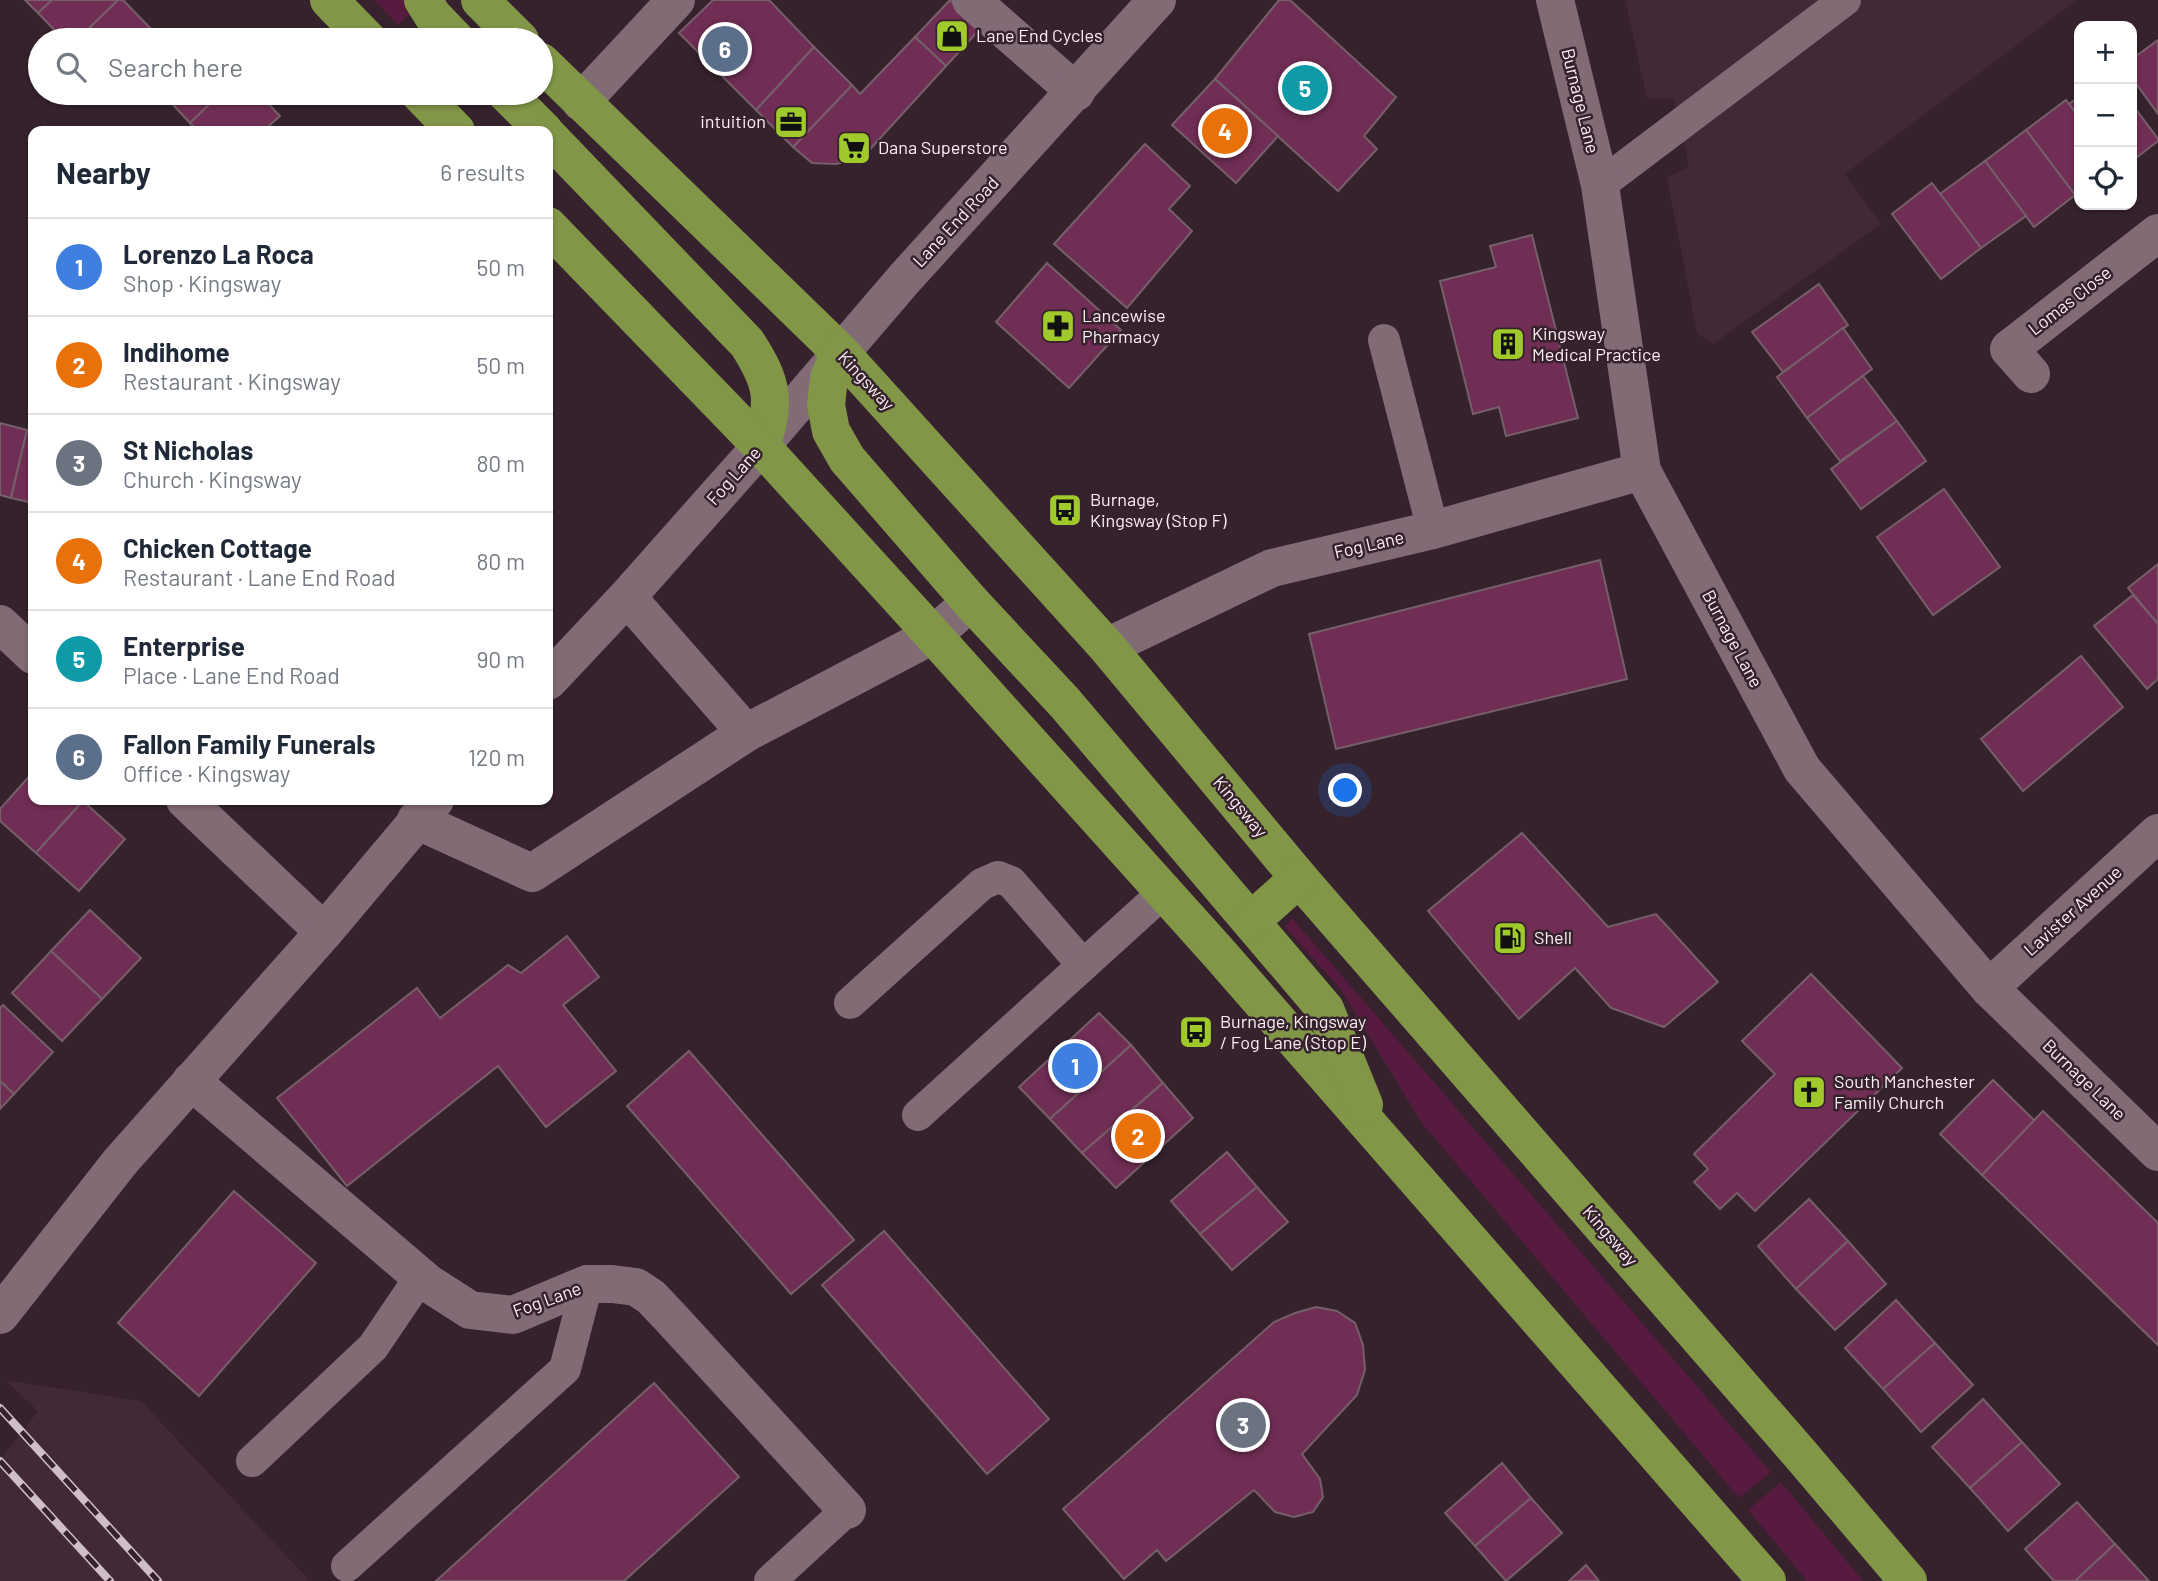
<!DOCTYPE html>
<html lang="en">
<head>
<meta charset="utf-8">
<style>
  body { margin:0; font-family:Barlow,sans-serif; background:#f2f2f3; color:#1f2937 }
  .controls { position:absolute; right:21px; top:21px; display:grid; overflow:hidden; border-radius:14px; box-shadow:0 2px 5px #0004 }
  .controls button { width:63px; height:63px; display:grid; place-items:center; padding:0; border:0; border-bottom:2px solid #e0e1e3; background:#fff; color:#1f2937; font:35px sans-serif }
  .you { position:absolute; left:1346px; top:791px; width:24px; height:24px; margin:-18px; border:5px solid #fff; border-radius:50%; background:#1a73e8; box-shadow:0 0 0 10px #1a73e833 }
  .badge { display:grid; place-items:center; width:46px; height:46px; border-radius:50%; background:#b45309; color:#fff; font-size:23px; font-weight:700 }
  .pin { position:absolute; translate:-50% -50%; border:4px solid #fff; box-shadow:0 2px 7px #0006 }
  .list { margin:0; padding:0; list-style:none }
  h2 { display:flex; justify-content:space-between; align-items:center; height:91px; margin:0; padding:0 28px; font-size:30px }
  h2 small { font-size:23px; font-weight:400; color:#747a83 }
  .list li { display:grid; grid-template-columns:46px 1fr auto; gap:21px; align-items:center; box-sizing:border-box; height:98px; padding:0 28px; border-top:2px solid #e0e1e3 }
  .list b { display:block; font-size:26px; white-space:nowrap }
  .list p { margin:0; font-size:23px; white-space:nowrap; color:#747a83 }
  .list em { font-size:23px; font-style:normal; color:#747a83 }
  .icon { flex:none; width:38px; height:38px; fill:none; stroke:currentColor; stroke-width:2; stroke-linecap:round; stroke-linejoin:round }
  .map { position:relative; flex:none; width:2158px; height:1581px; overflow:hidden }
  .search { position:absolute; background:#fff; box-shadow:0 2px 5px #0004; left:28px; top:28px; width:525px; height:77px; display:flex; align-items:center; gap:18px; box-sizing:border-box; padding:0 24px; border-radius:38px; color:#747a83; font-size:26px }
  .panel { position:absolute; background:#fff; box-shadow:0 2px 5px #0004; left:28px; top:126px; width:525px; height:679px; border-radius:14px }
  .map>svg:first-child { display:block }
  .built { fill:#422936 }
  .green { fill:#561b3e }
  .building { fill:#702e54; stroke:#75606a; stroke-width:2 }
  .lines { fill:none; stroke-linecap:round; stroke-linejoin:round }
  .service { stroke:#816b75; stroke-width:32 }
  .minor { stroke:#816b75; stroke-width:38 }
  .trunk { stroke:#829648; stroke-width:38 }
  .rail-casing { stroke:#cebfc6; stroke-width:8 }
  .rail { stroke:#35222c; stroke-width:5; stroke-dasharray:16; stroke-linecap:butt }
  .labels { text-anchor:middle; stroke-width:5; stroke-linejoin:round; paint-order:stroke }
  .poi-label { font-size:18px; fill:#fbeef4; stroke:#35222c; text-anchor:start }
  .street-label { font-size:18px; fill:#fbeef4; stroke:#35222c }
</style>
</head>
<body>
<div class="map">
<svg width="2158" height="1581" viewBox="0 0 2158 1581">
  <rect width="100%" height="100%" fill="#35222c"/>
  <g class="built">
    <polygon points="1625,0 2077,0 1845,174 1881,224 1713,344 1697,333 1667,178 1689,166 1674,99 1647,98"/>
    <polygon points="5,1380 141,1401 310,1581 0,1581 0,1460 38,1411"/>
  </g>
  <g class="green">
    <polygon points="374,0 406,0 414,10 398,25"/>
    <polygon points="1292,918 1771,1472 1739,1498 1421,1122 1341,990 1285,927"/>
    <polygon points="1781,1482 1863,1581 1807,1581 1748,1510"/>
  </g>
  <g class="building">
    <polygon points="25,0 52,0 38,13"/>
    <polygon points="52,0 118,0 77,40 64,40 38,13"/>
    <polygon points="118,0 123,0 153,31 143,40 77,40"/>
    <polygon points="713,0 769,0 814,47 756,110 679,33"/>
    <polygon points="950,0 981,28 946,66 915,37"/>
    <polygon points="1279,0 1290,0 1396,97 1364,136 1377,149 1338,191 1215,79"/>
    <polygon points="915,37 946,66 862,158 836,164 812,163 793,147 852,85 860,94"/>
    <polygon points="2158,40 2158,114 2132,78 2132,59"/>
    <polygon points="814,47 852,85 793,147 756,110"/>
    <polygon points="1215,79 1278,136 1236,183 1172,125"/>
    <polygon points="162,93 221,93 190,123"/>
    <polygon points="221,93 258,93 280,116 263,131 198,131 190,123"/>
    <polygon points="2079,97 2079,118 2069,104"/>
    <polygon points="2066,100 2079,118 2079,192 2075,195 2026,130"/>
    <polygon points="2132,104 2158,139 2158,141 2132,161"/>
    <polygon points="2026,130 2075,195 2034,227 1985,161"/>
    <polygon points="1145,144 1190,186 1169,209 1192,231 1127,308 1054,244"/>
    <polygon points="1985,161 2026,216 1981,248 1940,194"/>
    <polygon points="1932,183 1981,248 1941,279 1892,214"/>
    <polygon points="1532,235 1578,418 1506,436 1499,407 1473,414 1440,281 1496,267 1490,246"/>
    <polygon points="1047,263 1121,330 1069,388 996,322"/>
    <polygon points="1819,284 1848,325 1783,372 1752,332"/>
    <polygon points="1843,328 1872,369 1807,418 1777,377"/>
    <polygon points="1863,376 1897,421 1840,461 1807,418"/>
    <polygon points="1897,421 1926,461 1861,509 1831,469"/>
    <polygon points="0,423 27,430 11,498 0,495"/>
    <polygon points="27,430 33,431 33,503 11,498"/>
    <polygon points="1944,489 2000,567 1933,615 1877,537"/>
    <polygon points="1600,560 1627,679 1336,749 1309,634"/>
    <polygon points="2158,564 2158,624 2128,588"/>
    <polygon points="2133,595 2158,624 2158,679 2147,689 2094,626"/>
    <polygon points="2081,656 2123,707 2023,791 1981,739"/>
    <polygon points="33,772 33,800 83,801 36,853 0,821 0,809"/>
    <polygon points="83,801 125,839 79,891 36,853"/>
    <polygon points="1522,833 1608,927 1656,914 1718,982 1664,1027 1611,1008 1575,968 1519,1019 1428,911"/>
    <polygon points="90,910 141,958 102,999 51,951"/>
    <polygon points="567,936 599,977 563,1005 616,1071 546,1127 498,1066 347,1186 277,1098 417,988 440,1018 508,965 521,973"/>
    <polygon points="51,951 102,999 62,1041 12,993"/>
    <polygon points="1811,974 1902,1068 1755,1211 1737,1193 1720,1209 1694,1182 1708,1169 1694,1154 1775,1074 1742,1041"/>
    <polygon points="3,1005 53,1052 14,1094 0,1081 0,1008"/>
    <polygon points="1099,1013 1131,1045 1050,1119 1019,1087"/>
    <polygon points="1131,1045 1163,1083 1082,1153 1050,1119"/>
    <polygon points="689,1051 854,1240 791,1294 627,1106"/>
    <polygon points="1993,1080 2035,1121 1982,1175 1940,1134"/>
    <polygon points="0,1081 14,1094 0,1109"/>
    <polygon points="1163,1083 1193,1118 1116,1188 1082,1153"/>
    <polygon points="2043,1111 2158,1223 2158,1345 1982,1175"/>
    <polygon points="1227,1152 1257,1187 1200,1234 1171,1201"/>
    <polygon points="1257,1187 1288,1222 1232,1270 1200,1234"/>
    <polygon points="234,1191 316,1263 199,1396 118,1323"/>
    <polygon points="1809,1199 1848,1241 1796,1289 1758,1246"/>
    <polygon points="884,1231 1049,1419 987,1474 822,1285"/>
    <polygon points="1848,1241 1886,1284 1835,1330 1796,1289"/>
    <polygon points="1896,1300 1935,1343 1883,1389 1845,1348"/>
    <polygon points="1316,1307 1337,1311 1355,1323 1363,1345 1365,1370 1357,1395 1302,1454 1320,1479 1323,1497 1313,1512 1294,1517 1275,1512 1254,1490 1166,1561 1157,1550 1124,1579 1063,1509 1274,1322 1295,1313"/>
    <polygon points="1935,1343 1973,1385 1921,1432 1883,1389"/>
    <polygon points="654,1383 739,1477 624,1581 436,1581"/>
    <polygon points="1983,1399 2022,1442 1970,1488 1932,1447"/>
    <polygon points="2022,1442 2060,1484 2008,1531 1970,1488"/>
    <polygon points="1502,1463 1531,1498 1475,1546 1445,1513"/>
    <polygon points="1531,1498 1562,1533 1506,1581 1475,1546"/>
    <polygon points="2077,1502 2115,1544 2075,1581 2054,1581 2025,1549"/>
    <polygon points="2115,1544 2149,1581 2075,1581"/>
    <polygon points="1586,1565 1599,1581 1569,1581"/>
  </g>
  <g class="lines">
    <g class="service">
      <polyline points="1600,185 1845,0"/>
      <polyline points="1384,340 1433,530"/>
      <polyline points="850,1003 982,884 998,877 1011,882 1083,965"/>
      <polyline points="918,1115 1164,892"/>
      <polyline points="252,1461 373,1347 421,1276"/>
      <polyline points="347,1566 565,1369 587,1284"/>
      <polyline points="770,1581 847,1510"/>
    </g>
    <g class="minor">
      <polyline points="971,0 1076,92"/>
      <polyline points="1555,0 1600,185 1642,471 1802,769 1989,988 2158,1152"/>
      <polyline points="581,102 676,0"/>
      <polyline points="2031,374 2009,349 2158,233"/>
      <polyline points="627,597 746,733"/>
      <polyline points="0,624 33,655"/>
      <polyline points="1107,647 1272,568 1433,530 1642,471"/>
      <polyline points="548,681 627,597 761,446 905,278 1157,0"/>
      <polyline points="185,800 324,932"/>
      <polyline points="416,820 532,873 746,733 933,635 971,602"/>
      <polyline points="1989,988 2158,833"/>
      <polyline points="191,1081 428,1283 470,1310 513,1315 587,1284 612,1284 636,1287 651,1297 670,1317 847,1510"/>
      <polyline points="0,1315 120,1162 324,932 435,800"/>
    </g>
    <g class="trunk">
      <polyline points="329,0 368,40"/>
      <polyline points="423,0 433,16 456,40"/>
      <polyline points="480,0 520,40"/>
      <polyline points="541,62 840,352 1107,647 1299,878 1801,1455 1908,1581"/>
      <polyline points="419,93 456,131"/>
      <polyline points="506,93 544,131"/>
      <path d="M548 136 747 343C773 383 776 401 761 446"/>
      <polyline points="548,226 761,446 933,635 1217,951 1767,1581"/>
      <polyline points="840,352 829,378 826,405 831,431 847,459 971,602 1065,703 1325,1009 1364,1105"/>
      <polyline points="1251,921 1299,878"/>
    </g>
    <g class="rail-casing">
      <g id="rail">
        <polyline points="0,1408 158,1581"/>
        <polyline points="0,1461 110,1581"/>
      </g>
    </g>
    <use href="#rail" class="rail"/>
  </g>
  <defs>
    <g id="shop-square" transform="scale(1.75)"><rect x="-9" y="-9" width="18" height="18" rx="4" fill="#a0c92b" stroke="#35222c"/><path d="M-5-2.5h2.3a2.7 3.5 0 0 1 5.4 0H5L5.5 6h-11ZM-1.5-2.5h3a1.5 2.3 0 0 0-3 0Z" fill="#111"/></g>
    <g id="office-square" transform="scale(1.75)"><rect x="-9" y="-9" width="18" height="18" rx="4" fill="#a0c92b" stroke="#35222c"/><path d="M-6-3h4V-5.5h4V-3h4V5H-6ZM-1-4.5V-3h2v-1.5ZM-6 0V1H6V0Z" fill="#111"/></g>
    <g id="supermarket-square" transform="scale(1.75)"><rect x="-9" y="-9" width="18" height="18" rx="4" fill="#a0c92b" stroke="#35222c"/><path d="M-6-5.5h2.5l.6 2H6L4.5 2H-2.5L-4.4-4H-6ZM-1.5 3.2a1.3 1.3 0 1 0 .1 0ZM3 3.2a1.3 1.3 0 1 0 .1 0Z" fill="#111"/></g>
    <g id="pharmacy-square" transform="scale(1.75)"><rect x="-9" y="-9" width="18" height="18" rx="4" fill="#a0c92b" stroke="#35222c"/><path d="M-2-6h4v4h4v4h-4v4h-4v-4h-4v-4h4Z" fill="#111"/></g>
    <g id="building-square" transform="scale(1.75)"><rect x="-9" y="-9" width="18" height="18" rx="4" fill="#a0c92b" stroke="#35222c"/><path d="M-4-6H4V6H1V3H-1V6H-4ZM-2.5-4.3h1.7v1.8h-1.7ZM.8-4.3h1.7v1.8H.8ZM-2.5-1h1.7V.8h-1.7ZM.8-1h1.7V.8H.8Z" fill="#111"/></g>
    <g id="bus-square" transform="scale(1.75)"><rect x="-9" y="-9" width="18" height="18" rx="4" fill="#a0c92b" stroke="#35222c"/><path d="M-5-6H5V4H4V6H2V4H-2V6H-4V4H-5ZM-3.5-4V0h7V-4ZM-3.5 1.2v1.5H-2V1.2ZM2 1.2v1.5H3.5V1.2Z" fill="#111"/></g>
    <g id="fuel-square" transform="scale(1.75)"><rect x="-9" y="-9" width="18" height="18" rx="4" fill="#a0c92b" stroke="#35222c"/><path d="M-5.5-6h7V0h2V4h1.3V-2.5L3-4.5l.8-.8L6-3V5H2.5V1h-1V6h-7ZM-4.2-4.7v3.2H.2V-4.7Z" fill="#111"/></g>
    <g id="church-square" transform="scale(1.75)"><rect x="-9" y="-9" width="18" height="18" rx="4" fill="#a0c92b" stroke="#35222c"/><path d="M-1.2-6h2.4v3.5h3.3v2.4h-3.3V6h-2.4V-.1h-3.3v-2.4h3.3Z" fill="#111"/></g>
  </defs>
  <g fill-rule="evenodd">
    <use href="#shop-square" x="952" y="36"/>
    <use href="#office-square" x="791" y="122"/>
    <use href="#supermarket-square" x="854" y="148"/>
    <use href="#pharmacy-square" x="1058" y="326"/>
    <use href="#building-square" x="1508" y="344"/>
    <use href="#bus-square" x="1065" y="510"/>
    <use href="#fuel-square" x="1510" y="938"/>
    <use href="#bus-square" x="1196" y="1032"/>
    <use href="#church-square" x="1809" y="1092"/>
  </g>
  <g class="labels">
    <g class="poi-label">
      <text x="976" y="42">Lane End Cycles</text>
      <text x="766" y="128" text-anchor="end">intuition</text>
      <text x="878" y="154">Dana Superstore</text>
      <text x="1082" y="322">Lancewise<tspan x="1082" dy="21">Pharmacy</tspan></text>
      <text x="1532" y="340">Kingsway<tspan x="1532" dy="21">Medical Practice</tspan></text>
      <text x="1090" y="506">Burnage,<tspan x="1090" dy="21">Kingsway (Stop F)</tspan></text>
      <text x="1534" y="944">Shell</text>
      <text x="1220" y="1028">Burnage, Kingsway<tspan x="1220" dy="21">/ Fog Lane (Stop E)</tspan></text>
      <text x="1834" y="1088">South Manchester<tspan x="1834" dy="21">Family Church</tspan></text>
    </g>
    <g class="street-label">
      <text transform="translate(1580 101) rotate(76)" y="6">Burnage Lane</text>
      <text transform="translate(956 222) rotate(-47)" y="6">Lane End Road</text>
      <text transform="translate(2070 301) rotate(-38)" y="6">Lomas Close</text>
      <text transform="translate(866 381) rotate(47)" y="6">Kingsway</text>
      <text transform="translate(734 476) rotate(-48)" y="6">Fog Lane</text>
      <text transform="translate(1369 545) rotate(-13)" y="6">Fog Lane</text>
      <text transform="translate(1732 639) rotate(62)" y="6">Burnage Lane</text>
      <text transform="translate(1240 807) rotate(50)" y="6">Kingsway</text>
      <text transform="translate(2073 911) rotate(-42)" y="6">Lavister Avenue</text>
      <text transform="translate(2084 1080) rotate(44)" y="6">Burnage Lane</text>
      <text transform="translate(1610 1236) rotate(49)" y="6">Kingsway</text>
      <text transform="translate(547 1300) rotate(-20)" y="6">Fog Lane</text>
    </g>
  </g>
</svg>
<div class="controls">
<button>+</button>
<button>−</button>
<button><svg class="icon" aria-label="locate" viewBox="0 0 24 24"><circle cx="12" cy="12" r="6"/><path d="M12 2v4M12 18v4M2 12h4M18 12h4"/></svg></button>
</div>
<div class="you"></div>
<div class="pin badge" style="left:1075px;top:1066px;background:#3f7fe0">1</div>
<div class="pin badge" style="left:1138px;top:1136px;background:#e8710a">2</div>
<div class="pin badge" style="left:1243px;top:1425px;background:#6b7280">3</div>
<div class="pin badge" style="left:1225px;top:131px;background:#e8710a">4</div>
<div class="pin badge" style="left:1305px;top:88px;background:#0f9aa8">5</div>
<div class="pin badge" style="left:725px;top:49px;background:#5c6f8a">6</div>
<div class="search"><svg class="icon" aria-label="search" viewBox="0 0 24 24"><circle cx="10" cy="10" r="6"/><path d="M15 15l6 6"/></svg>Search here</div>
<section class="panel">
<h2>Nearby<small>6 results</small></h2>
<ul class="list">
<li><span class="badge" style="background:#3f7fe0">1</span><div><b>Lorenzo La Roca</b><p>Shop · Kingsway</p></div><em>50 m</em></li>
<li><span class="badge" style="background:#e8710a">2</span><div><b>Indihome</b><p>Restaurant · Kingsway</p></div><em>50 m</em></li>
<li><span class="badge" style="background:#6b7280">3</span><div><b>St Nicholas</b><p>Church · Kingsway</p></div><em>80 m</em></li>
<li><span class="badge" style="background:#e8710a">4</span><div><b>Chicken Cottage</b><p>Restaurant · Lane End Road</p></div><em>80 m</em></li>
<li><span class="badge" style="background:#0f9aa8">5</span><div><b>Enterprise</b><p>Place · Lane End Road</p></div><em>90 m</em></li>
<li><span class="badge" style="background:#5c6f8a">6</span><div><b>Fallon Family Funerals</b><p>Office · Kingsway</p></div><em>120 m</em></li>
</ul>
</section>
</div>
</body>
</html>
